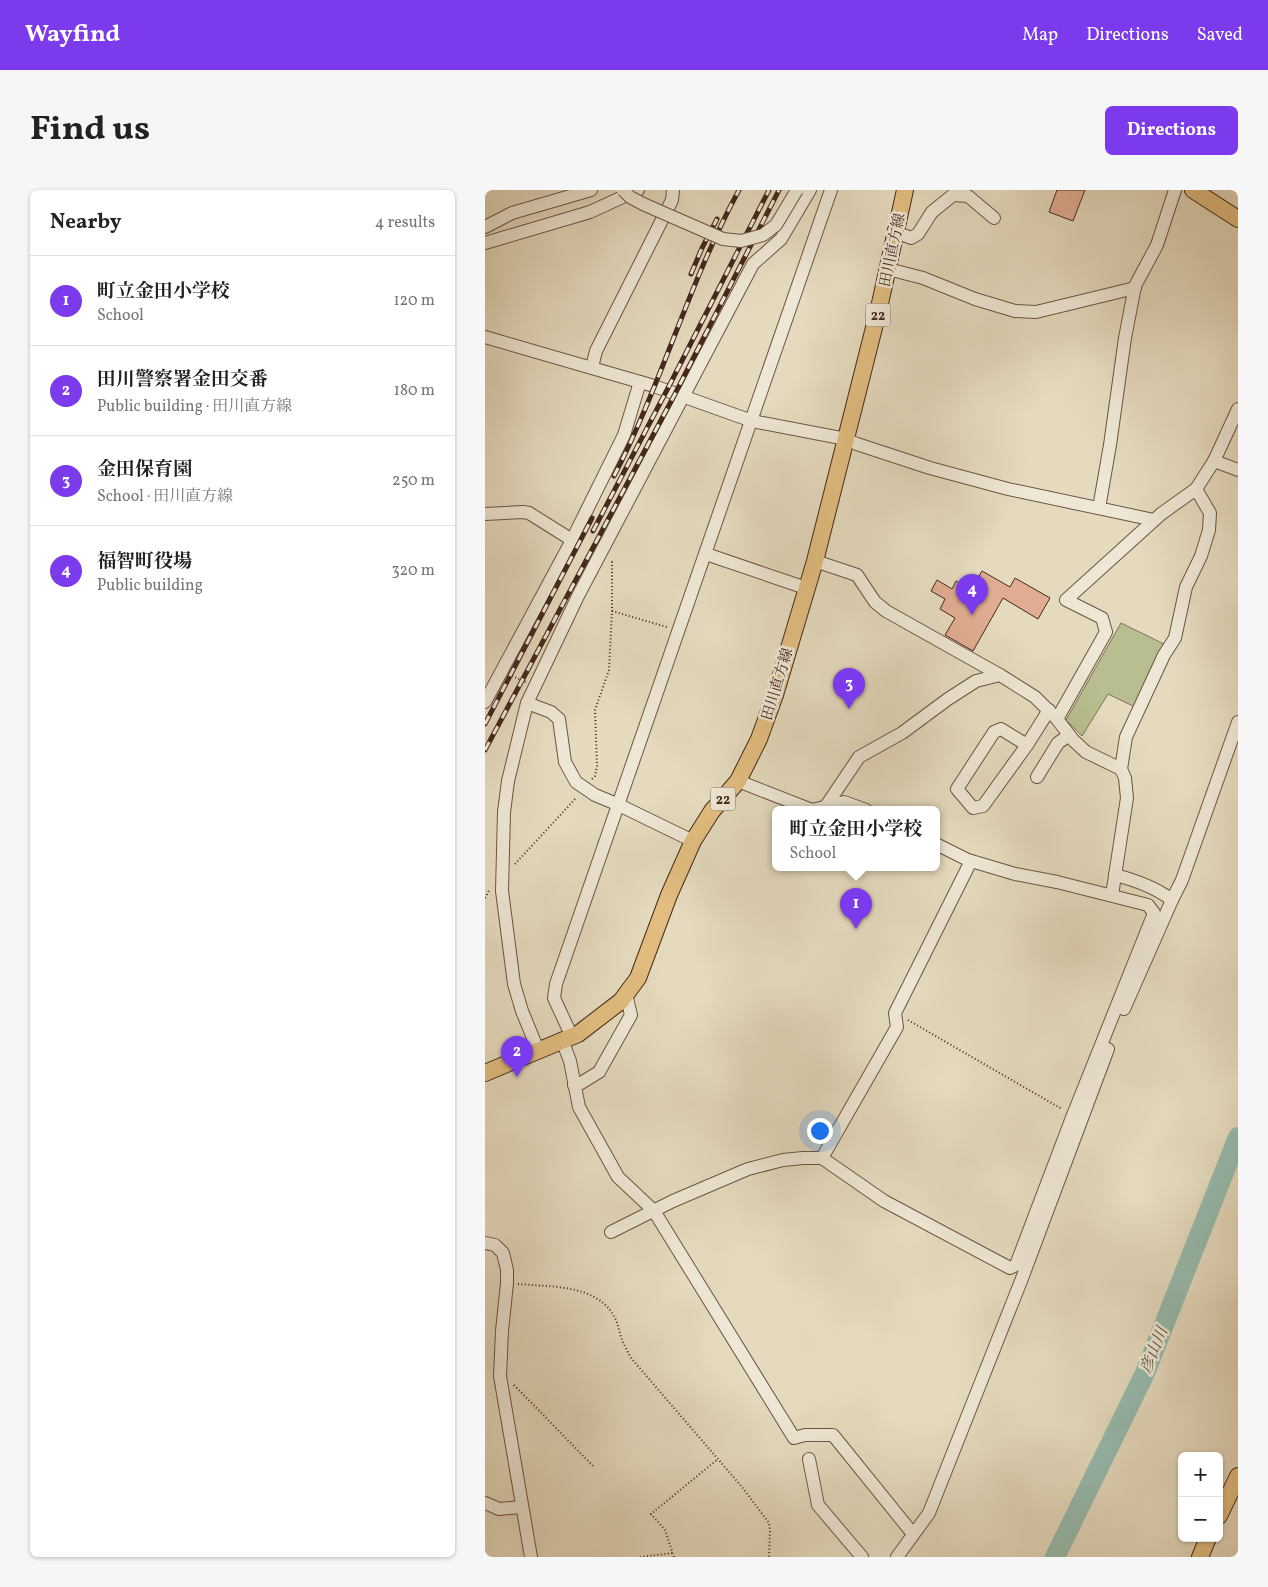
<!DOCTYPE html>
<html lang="en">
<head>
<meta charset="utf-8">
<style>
  body { margin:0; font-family:Vollkorn,"Noto Serif JP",serif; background:#f6f6f6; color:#222 }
  .controls { position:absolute; right:15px; bottom:15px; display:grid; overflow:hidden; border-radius:8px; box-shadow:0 1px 4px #0004 }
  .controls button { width:45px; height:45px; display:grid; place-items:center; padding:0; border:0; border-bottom:1px solid #e0e0e0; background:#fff; color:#222; font:25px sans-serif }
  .you { position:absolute; left:334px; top:940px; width:18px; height:18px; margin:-12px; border:4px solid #fff; border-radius:50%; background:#1a73e8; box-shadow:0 0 0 8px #1a73e833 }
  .badge { display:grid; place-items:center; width:32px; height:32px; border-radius:50%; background:#7c3aed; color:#fff; font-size:16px; font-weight:700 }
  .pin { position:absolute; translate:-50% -41px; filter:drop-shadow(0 1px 2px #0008) }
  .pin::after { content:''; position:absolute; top:26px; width:18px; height:15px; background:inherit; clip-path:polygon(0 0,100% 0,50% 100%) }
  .popup { position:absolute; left:287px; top:616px; width:168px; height:65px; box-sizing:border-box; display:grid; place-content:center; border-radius:8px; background:#fff; filter:drop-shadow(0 1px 4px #0005); font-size:16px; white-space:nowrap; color:#767676 }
  .popup b { font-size:19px; color:#222 }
  .popup::after { content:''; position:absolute; left:50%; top:100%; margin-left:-10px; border:10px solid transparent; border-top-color:#fff }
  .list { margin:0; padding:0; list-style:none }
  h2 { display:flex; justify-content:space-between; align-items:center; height:65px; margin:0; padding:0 20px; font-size:21px }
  h2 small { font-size:16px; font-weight:400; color:#767676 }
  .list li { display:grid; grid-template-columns:32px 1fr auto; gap:15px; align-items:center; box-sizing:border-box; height:90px; padding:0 20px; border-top:1px solid #e0e0e0 }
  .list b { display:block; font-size:19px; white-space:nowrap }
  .list p { margin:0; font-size:16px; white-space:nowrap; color:#767676 }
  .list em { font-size:16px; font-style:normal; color:#767676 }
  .map { position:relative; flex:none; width:753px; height:1367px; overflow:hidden; border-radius:8px }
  header { display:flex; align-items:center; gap:30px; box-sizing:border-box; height:70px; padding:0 25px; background:#7c3aed; color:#fff }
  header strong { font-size:24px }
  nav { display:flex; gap:28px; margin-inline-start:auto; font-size:18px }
  .intro { display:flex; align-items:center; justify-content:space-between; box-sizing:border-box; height:120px; padding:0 30px }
  h1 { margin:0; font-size:35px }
  .button { padding:12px 22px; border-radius:8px; background:#7c3aed; color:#fff; font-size:18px; font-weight:700 }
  main { display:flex; gap:30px; padding:0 30px }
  aside { flex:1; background:#fff; border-radius:8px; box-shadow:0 1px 4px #0004 }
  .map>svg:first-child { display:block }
  .green { fill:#b8be8f; stroke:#7e7356 }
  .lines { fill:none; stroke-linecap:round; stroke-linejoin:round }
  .river { stroke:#96bbad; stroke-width:20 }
  .building { fill:#e1ad92; stroke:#44281c }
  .minor-casing { stroke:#6c5444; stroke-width:14 }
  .major-casing { stroke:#44281c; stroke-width:18 }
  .path { stroke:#44281c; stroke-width:2; stroke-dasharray:1 2.5; stroke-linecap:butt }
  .minor { stroke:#eee7d5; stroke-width:12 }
  .major { stroke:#e2bd7f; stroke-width:16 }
  .rail-casing { stroke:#44281c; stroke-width:5 }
  .rail { stroke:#eee7d5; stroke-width:3; stroke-dasharray:9; stroke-linecap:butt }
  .minor-bridge-casing { stroke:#6c5444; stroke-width:14; stroke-linecap:butt }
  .minor-bridge { stroke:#eee7d5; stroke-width:12 }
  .labels { text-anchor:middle; stroke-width:5; stroke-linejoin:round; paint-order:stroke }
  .shield { fill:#eee7d5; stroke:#776154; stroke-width:1 }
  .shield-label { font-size:14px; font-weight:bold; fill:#44281c }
  .street-label { font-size:15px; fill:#44281c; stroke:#eee7d5 }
  .water-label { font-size:16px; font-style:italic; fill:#584d40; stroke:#eee7d5 }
</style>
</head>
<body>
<header>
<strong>Wayfind</strong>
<nav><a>Map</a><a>Directions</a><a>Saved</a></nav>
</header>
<div class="intro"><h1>Find us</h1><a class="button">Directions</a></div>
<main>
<aside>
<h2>Nearby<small>4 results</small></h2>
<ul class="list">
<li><span class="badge">1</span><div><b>町立金田小学校</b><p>School</p></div><em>120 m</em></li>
<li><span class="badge">2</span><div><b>田川警察署金田交番</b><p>Public building · 田川直方線</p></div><em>180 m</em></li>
<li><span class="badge">3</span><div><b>金田保育園</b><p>School · 田川直方線</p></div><em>250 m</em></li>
<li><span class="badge">4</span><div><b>福智町役場</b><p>Public building</p></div><em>320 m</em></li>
</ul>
</aside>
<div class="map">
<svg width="753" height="1367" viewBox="0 0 753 1367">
  <rect width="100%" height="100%" fill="#e5dabe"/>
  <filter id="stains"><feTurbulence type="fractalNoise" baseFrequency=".004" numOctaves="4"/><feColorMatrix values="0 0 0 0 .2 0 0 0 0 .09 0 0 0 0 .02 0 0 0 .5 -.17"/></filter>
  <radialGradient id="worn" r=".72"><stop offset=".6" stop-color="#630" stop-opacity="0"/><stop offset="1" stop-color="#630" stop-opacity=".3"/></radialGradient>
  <polygon class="green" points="636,433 681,455 650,517 623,504 597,546 581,530"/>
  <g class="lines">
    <polyline class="river" points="570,1367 660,1183 753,947"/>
  </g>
  <g class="building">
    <polygon points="572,0 600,0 588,31 564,22"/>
    <polygon points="497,381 525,397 530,388 565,408 553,429 518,408 488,461 460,445 470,428 455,419 460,409 446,401 452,390 467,399 471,391 486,400"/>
  </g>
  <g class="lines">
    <g class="minor-casing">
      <g id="minor">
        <polyline points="0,37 27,23 106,0"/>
        <polyline points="411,42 426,48 433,44 447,22 468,5 483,6 509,28"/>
        <polyline points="0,53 105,22 153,0"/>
        <polyline points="403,79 438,88 490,109 530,121 551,122 650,98"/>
        <polyline points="0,147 169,196 267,231 361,249 372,254 445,278 523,299 669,330"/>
        <polyline points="107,177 111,161 187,10 188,0"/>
        <polyline points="729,271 753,280"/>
        <polyline points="614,318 625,255 640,148 650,96 672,55 690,0"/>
        <polyline points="0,324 38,322 44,323 87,350"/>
        <polyline points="221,364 321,398"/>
        <polyline points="330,371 372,385 390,412 401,421 515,485 550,507 572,529 588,550 601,562 636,579"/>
        <polyline points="0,512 87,350 139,245 155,192"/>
        <polyline points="42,513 66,522 74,529 80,572 91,592 110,605 134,615 208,651"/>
        <polyline points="572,529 621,442 617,428 581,410 676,324 711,299 729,271 753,219"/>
        <polyline points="542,555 516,539 509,542 472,599 488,618 498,616 542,555 564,520"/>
        <polyline points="552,587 573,553 584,545"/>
        <polyline points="253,591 327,620 359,612 381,620"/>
        <polyline points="341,616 374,567 417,543 463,509 491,491 515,485"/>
        <path d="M630 685C650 690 670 697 687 710"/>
        <polyline points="627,705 642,608 640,588 636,579 641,547 679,465 690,448 701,397 716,366 724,340 725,323 711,299"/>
        <polyline points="639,819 687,710 697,690 753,532"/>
        <polyline points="87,847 69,808 71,794 346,0"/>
        <polyline points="77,850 85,871 94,917 133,987 169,1021 309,1248 320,1245 348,1245 428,1344"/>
        <polyline points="53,860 37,821 29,794 17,701 19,622 23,591 42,513 93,406 268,74 296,49 325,0"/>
        <polyline points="89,895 96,893 114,882 146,825 141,804"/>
        <polyline points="337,968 412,837 410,823 486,671"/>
        <polyline points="126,1042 188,1011 263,979 298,970 318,968 337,968 399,1011 525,1078 531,1075 588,925 669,723 663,715 572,692 530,684 483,670 451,654"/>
        <polyline points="0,1053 10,1055 18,1063 22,1080 22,1093 17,1141 15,1186 46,1367"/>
        <polyline points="324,1269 333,1315 377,1367"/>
        <polyline points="0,1313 14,1319 37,1317"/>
        <polyline points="412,1367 444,1323 536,1091 623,859"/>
      </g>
    </g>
    <g class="major-casing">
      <g id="major">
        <polyline points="708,0 753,29"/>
        <polyline points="0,883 93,844 136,811 153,788 184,705 208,651 227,621 253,591 274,549 290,505 330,371 394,118 420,0"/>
        <polyline points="734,1326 753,1286"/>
        <polyline points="715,1367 723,1348"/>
      </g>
    </g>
    <g class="path">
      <polyline points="127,421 182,437"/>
      <polyline points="27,486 41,492"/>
      <polyline points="107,589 110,586 112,576 110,520 124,480 127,421 127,372 125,371"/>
      <polyline points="30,674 91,608"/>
      <polyline points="0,708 5,699"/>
      <polyline points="423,830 577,919"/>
      <path d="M33 1094C66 1097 113 1094 130 1128 133 1133 133 1138 135 1143 137 1152 142 1160 146 1168L257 1297 284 1333 285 1341 284 1367"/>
      <polyline points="29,1195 108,1276"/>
      <polyline points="155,1367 188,1363"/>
      <polyline points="189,1367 180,1340 166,1324 233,1269"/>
    </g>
    <use href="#minor" class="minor"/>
    <use href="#major" class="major"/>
    <g class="rail-casing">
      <g id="rail">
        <polyline points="206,84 217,58 232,29"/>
        <path d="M129 286C177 193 204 92 254 0"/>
        <polyline points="108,341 182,200 284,0"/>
        <polyline points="0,534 107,328"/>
        <polyline points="0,560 190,204 294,0"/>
      </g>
    </g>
    <use href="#rail" class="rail"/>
    <g class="minor-bridge-casing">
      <polyline id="minor-bridge" points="138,0 145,7 158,14 238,49 256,51 278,45 291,35 312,0"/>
    </g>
    <use href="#minor-bridge" class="minor-bridge"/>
  </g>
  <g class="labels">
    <g class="shield">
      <rect x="380.5" y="113.5" width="25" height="23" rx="4"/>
      <rect x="225.5" y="597.5" width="25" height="23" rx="4"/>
    </g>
    <g class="shield-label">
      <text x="393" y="130">22</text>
      <text x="238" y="614">22</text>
    </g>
    <g class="street-label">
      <text transform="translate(407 60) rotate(-78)" y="5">田川直方線</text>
      <text transform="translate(292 494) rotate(-73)" y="5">田川直方線</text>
    </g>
    <g class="water-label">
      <text transform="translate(668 1160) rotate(-68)" y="6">彦山川</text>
    </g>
  </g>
  <rect width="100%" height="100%" filter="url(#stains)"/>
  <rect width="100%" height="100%" fill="url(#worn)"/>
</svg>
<div class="controls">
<button>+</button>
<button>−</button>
</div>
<div class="you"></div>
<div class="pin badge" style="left:371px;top:739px">1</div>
<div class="popup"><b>町立金田小学校</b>School</div>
<div class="pin badge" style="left:32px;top:887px">2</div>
<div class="pin badge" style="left:364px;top:519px">3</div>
<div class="pin badge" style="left:487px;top:425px">4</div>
</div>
</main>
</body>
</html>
